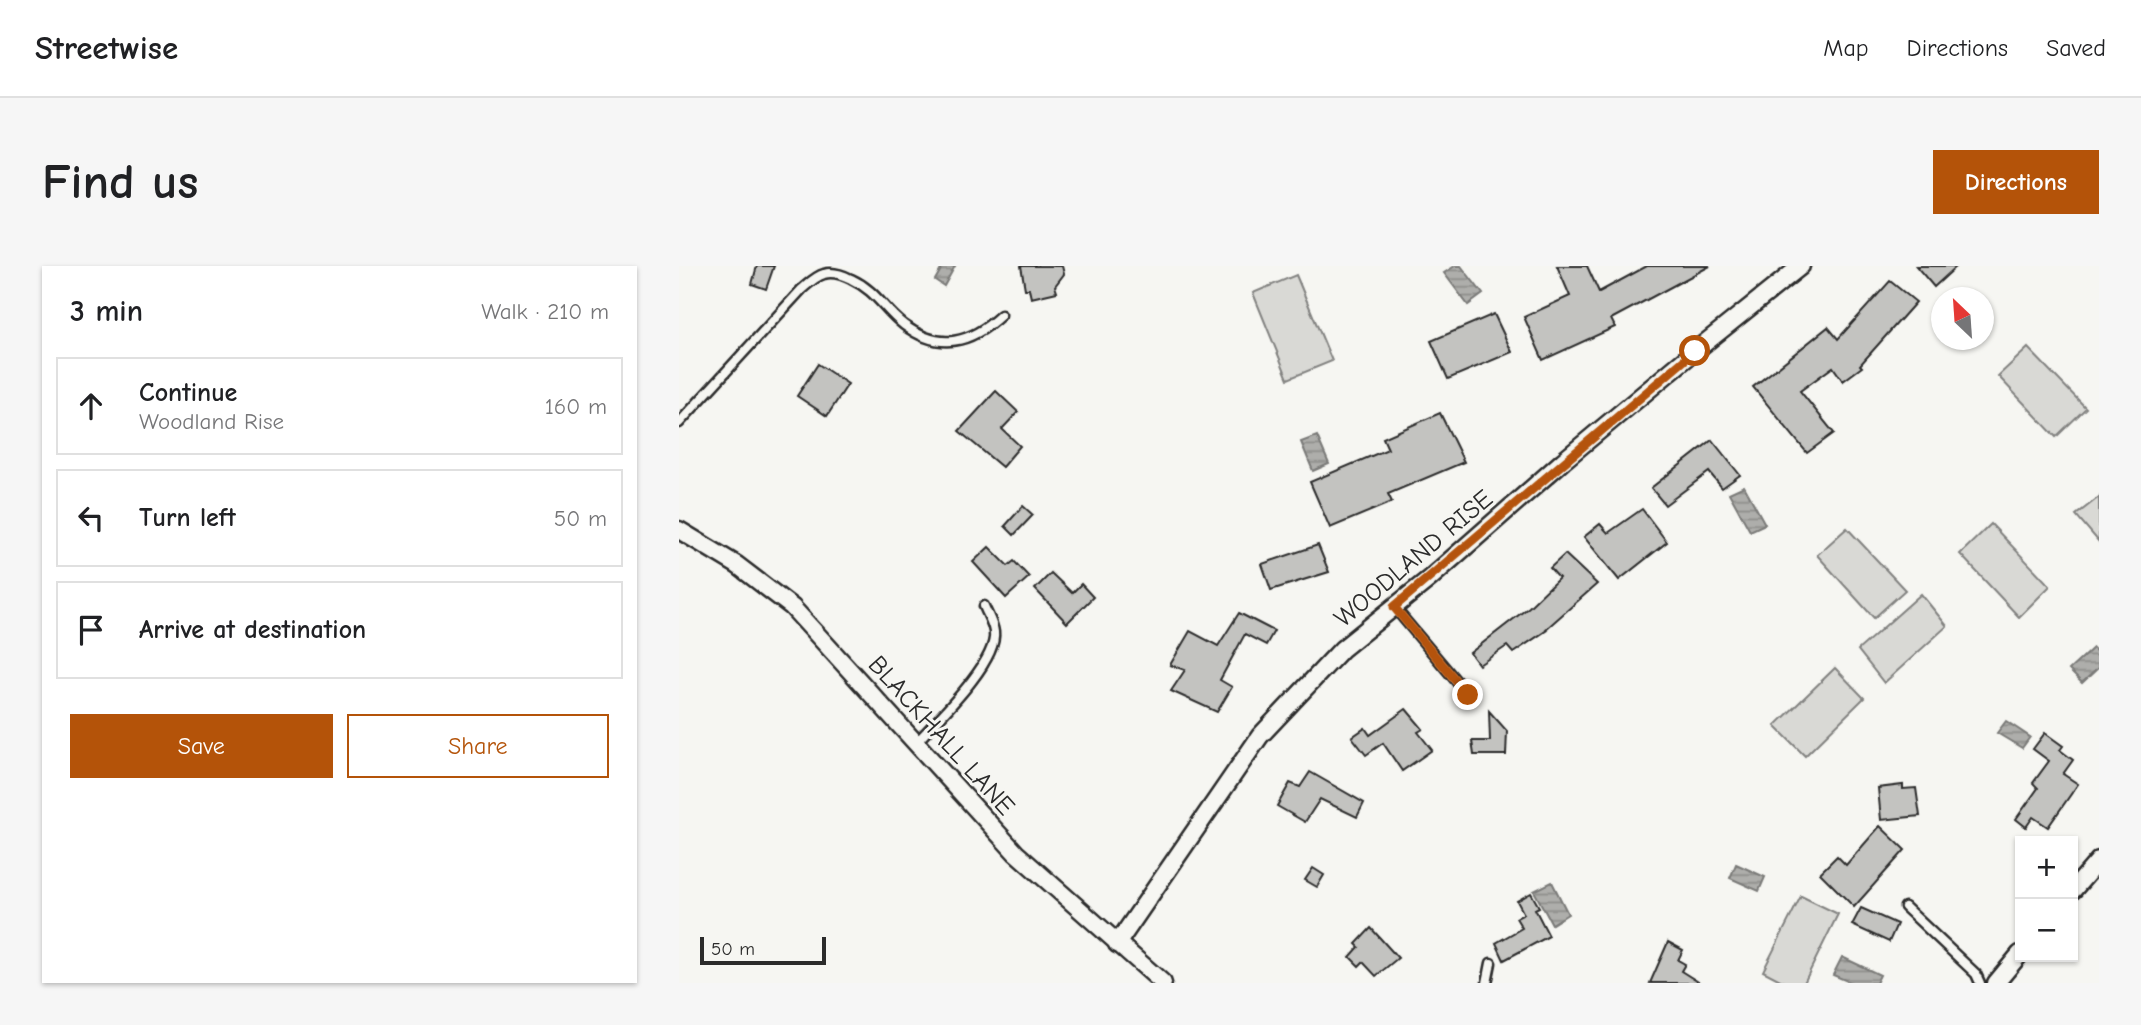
<!DOCTYPE html>
<html lang="en">
<head>
<meta charset="utf-8">
<style>
  body { margin:0; font-family:"Comic Neue",sans-serif; background:#f6f6f6; color:#202124 }
  .controls { position:absolute; right:21px; bottom:21px; display:grid; overflow:hidden; border-radius:0px; box-shadow:0 2px 5px #0004 }
  .controls button { width:63px; height:63px; display:grid; place-items:center; padding:0; border:0; border-bottom:2px solid #e0e0e0; background:#fff; color:#202124; font:35px sans-serif }
  .compass { position:absolute; left:1252px; top:21px; width:63px; height:63px; border-radius:50%; background:#fff; box-shadow:0 2px 5px #0004; rotate:335deg }
  .scale { position:absolute; left:21px; bottom:18px; width:126px; box-sizing:border-box; padding-left:7px; border:4px solid #2b2b2b; border-top:0; font-size:19px; line-height:24px; white-space:nowrap; color:#2b2b2b; -webkit-text-stroke:5px #f6f6f2; paint-order:stroke }
  .stop { position:absolute; width:21px; height:21px; margin:-16px; border:5px solid #b45309; border-radius:50%; background:#fff }
  .stop.end { background:#b45309; border-color:#fff; box-shadow:0 2px 7px #0008 }
  .list { margin:0; padding:0; list-style:none }
  h2 { display:flex; justify-content:space-between; align-items:center; height:91px; margin:0; padding:0 28px; font-size:30px }
  h2 small { font-size:23px; font-weight:400; color:#757577 }
  .list li { display:grid; grid-template-columns:46px 1fr auto; gap:21px; align-items:center; box-sizing:border-box; height:98px; margin:0 14px 14px; padding:0 14px; border:2px solid #e0e0e0; border-radius:0px }
  .list b { display:block; font-size:26px; white-space:nowrap }
  .list p { margin:0; font-size:23px; white-space:nowrap; color:#757577 }
  .list em { font-size:23px; font-style:normal; color:#757577 }
  .actions { display:flex; gap:14px; padding:21px 28px }
  .actions a { flex:1; padding:16px 0; border:2px solid #b45309; border-radius:0px; text-align:center; font-size:24px; color:#b45309 }
  .actions .main { background:#b45309; color:#fff }
  .icon { flex:none; width:38px; height:38px; fill:none; stroke:currentColor; stroke-width:2; stroke-linecap:round; stroke-linejoin:round }
  .map { position:relative; flex:none; width:1420px; height:717px; overflow:hidden; border-radius:0px }
  header { display:flex; align-items:center; gap:42px; box-sizing:border-box; height:98px; padding:0 35px; background:#fff; border-bottom:2px solid #e0e0e0 }
  header strong { font-size:33px }
  nav { display:flex; gap:38px; margin-inline-start:auto; font-size:24px }
  .intro { display:flex; align-items:center; justify-content:space-between; box-sizing:border-box; height:168px; padding:0 42px }
  h1 { margin:0; font-size:49px }
  .button { padding:18px 32px; border-radius:0px; background:#b45309; color:#fff; font-size:24px; font-weight:700 }
  main { display:flex; gap:42px; padding:0 42px }
  aside { flex:1; background:#fff; border-radius:0px; box-shadow:0 2px 5px #0004 }
  .map>svg:first-child { display:block }
  .garden { fill:#d9d9d5; stroke:#828280; stroke-width:2 }
  .water { fill:url(#water-rules); stroke:#7a7a78; stroke-width:2 }
  .building { fill:#c3c3c0; stroke:#2b2b2b; stroke-width:2 }
  .lines { fill:none; stroke-linecap:round; stroke-linejoin:round }
  .service-casing { stroke:#2b2b2b; stroke-width:13 }
  .minor-casing { stroke:#2b2b2b; stroke-width:21 }
  .service { stroke:#f6f6f2; stroke-width:8 }
  .minor { stroke:#f6f6f2; stroke-width:16 }
  .route { stroke:#b45309; stroke-width:9 }
  .labels { text-anchor:middle; stroke-width:6; stroke-linejoin:round; paint-order:stroke }
  .street-label { font-size:26px; fill:#2b2b2b; stroke:#f6f6f2 }
</style>
</head>
<body>
<header>
<strong>Streetwise</strong>
<nav><a>Map</a><a>Directions</a><a>Saved</a></nav>
</header>
<div class="intro"><h1>Find us</h1><a class="button">Directions</a></div>
<main>
<aside>
<h2>3 min<small>Walk · 210 m</small></h2>
<ul class="list">
<li><svg class="icon" aria-label="ahead" viewBox="0 0 24 24"><path d="M12 20V5M6 11l6-6 6 6"/></svg><div><b>Continue</b><p>Woodland Rise</p></div><em>160 m</em></li>
<li><svg class="icon" aria-label="left" viewBox="0 0 24 24"><path d="M17 20v-9H6M10 6l-5 5 5 5"/></svg><div><b>Turn left</b></div><em>50 m</em></li>
<li><svg class="icon" aria-label="arrive" viewBox="0 0 24 24"><path d="M6 21V4h12l-3 4 3 4H6"/></svg><div><b>Arrive at destination</b></div></li>
</ul>
<div class="actions"><a class="main">Save</a><a>Share</a></div>
</aside>
<div class="map">
<svg width="1420" height="717" viewBox="0 0 1420 717">
  <defs>
    <pattern id="water-rules" width="6" height="5" patternUnits="userSpaceOnUse" patternTransform="scale(1.75)"><rect width="6" height="5" fill="#aeaeab"/><path d="M0 2.5h6" fill="none" stroke="#8e8e8b"/></pattern>
  </defs>
  <rect width="100%" height="100%" fill="#f6f6f2"/>
  <filter id="ink" filterUnits="userSpaceOnUse"><feTurbulence type="fractalNoise" baseFrequency=".0143" numOctaves="2"/><feDisplacementMap in="SourceGraphic" scale="14" xChannelSelector="R" yChannelSelector="G"/><feConvolveMatrix kernelMatrix="1 2 1 2 8 2 1 2 1" color-interpolation-filters="sRGB"/></filter>
  <g filter="url(#ink)">
    <g class="garden">
      <polygon points="617,9 653,95 609,113 574,27"/>
      <polygon points="1349,82 1407,142 1377,171 1319,110"/>
      <polygon points="1420,231 1420,276 1397,249"/>
      <polygon points="1312,258 1371,320 1340,351 1281,288"/>
      <polygon points="1168,262 1226,324 1195,352 1138,289"/>
      <polygon points="1242,328 1268,360 1205,417 1179,384"/>
      <polygon points="1156,402 1185,432 1126,490 1096,460"/>
      <polygon points="1122,630 1159,648 1125,717 1107,717 1084,705"/>
    </g>
    <g class="water">
      <polygon points="264,0 276,0 265,20 256,14"/>
      <polygon points="776,0 782,0 804,28 789,39 765,7"/>
      <polygon points="638,170 650,198 634,205 622,176"/>
      <polygon points="1065,220 1086,258 1071,265 1050,227"/>
      <polygon points="1414,382 1420,388 1420,401 1403,417 1390,404"/>
      <polygon points="1327,455 1351,471 1343,482 1318,467"/>
      <polygon points="1057,598 1086,611 1080,625 1051,612"/>
      <polygon points="873,616 889,648 873,658 855,625"/>
      <polygon points="1163,691 1201,709 1197,717 1173,717 1154,709"/>
    </g>
    <g class="building">
      <polygon points="78,0 95,0 87,23 73,18"/>
      <polygon points="342,0 383,0 385,8 376,20 378,26 352,32 350,23 346,23"/>
      <polygon points="878,0 908,0 920,26 968,0 1031,0 932,53 936,61 864,94 845,51 891,30"/>
      <polygon points="1237,0 1278,0 1255,21"/>
      <polygon points="1211,15 1237,36 1181,99 1183,101 1164,115 1154,101 1121,125 1155,167 1128,187 1074,121 1149,61 1159,73"/>
      <polygon points="815,48 833,86 769,113 752,75"/>
      <polygon points="139,98 169,118 148,150 118,130"/>
      <polygon points="317,125 339,146 323,163 341,180 323,201 280,165"/>
      <polygon points="761,147 785,196 709,228 713,236 651,262 631,216 709,183 704,172"/>
      <polygon points="1033,174 1061,209 1043,222 1030,206 986,239 972,222"/>
      <polygon points="344,240 354,249 335,269 326,260"/>
      <polygon points="963,243 988,276 940,314 905,271 921,258 929,267"/>
      <polygon points="639,279 650,306 592,324 583,298"/>
      <polygon points="310,281 329,300 335,295 350,311 327,332 294,296"/>
      <polygon points="886,288 918,318 867,363 868,364 834,387 828,380 800,399 791,387 850,341 880,312 871,302"/>
      <polygon points="372,307 393,327 402,318 414,331 388,357 356,323"/>
      <polygon points="560,347 595,365 587,379 566,368 541,414 553,421 538,446 492,425 506,404 491,399 511,365 539,380"/>
      <polygon points="727,443 744,463 739,466 753,484 723,505 704,477 687,489 673,471 686,462 691,469"/>
      <polygon points="810,445 828,465 827,489 795,489 793,475 811,475"/>
      <polygon points="1366,467 1384,480 1381,484 1394,494 1384,508 1399,518 1369,561 1354,551 1347,561 1337,553 1359,522 1354,517 1370,495 1354,483"/>
      <polygon points="631,506 685,537 678,551 641,533 626,556 598,540 611,517 621,521"/>
      <polygon points="1224,519 1224,523 1237,522 1241,550 1202,554 1199,522"/>
      <polygon points="1201,560 1226,584 1175,641 1141,607 1158,590 1167,599"/>
      <polygon points="634,602 645,609 638,621 626,614"/>
      <polygon points="852,627 860,641 856,643 870,670 825,694 817,677 843,662 837,652 845,648 838,635"/>
      <polygon points="1182,642 1218,658 1210,676 1173,659"/>
      <polygon points="692,662 719,692 697,710 684,696 680,700 671,691 680,681 677,678"/>
      <polygon points="989,676 1004,684 999,694 1006,698 1002,705 1021,717 971,717"/>
    </g>
    <g class="lines">
      <g class="service-casing">
        <g id="service">
          <path d="M0 157 123 23C129 18 137 10 145 8 154 5 164 9 172 13 198 25 204 43 225 59 261 86 292 77 322 49"/>
          <polyline points="715,341 789,429"/>
          <path d="M237 477C258 454 319 396 315 366 314 357 308 348 305 340"/>
          <polyline points="1226,641 1297,708 1301,717"/>
          <polyline points="808,717 812,697"/>
        </g>
      </g>
      <g class="minor-casing">
        <g id="minor">
          <polyline points="0,264 58,299 113,341 337,587 484,717"/>
          <polyline points="1394,624 1420,594"/>
          <polyline points="438,678 581,470 663,383 750,313 884,195 1016,85 1122,0"/>
          <polyline points="1317,717 1341,688"/>
        </g>
      </g>
      <use href="#service" class="service"/>
      <use href="#minor" class="minor"/>
    </g>
  </g>
  <g class="lines" filter="url(#ink)">
    <polyline class="route" points="789,429 715,341 1016,85"/>
  </g>
  <g class="labels">
    <g class="street-label">
      <text transform="translate(734 292) rotate(-40)" y="9">WOODLAND RISE</text>
      <text transform="translate(263 469) rotate(48)" y="9">BLACKHALL LANE</text>
    </g>
  </g>
</svg>
<div class="controls">
<button>+</button>
<button>−</button>
</div>
<svg class="compass" viewBox="-18 -18 36 36"><path d="M0-13l5 13h-10z" fill="#e53935"/><path d="M0 13l5-13h-10z" fill="#757577"/></svg>
<div class="scale">50 m</div>
<div class="stop" style="left:1016px;top:85px"></div>
<div class="stop end" style="left:789px;top:429px"></div>
</div>
</main>
</body>
</html>
